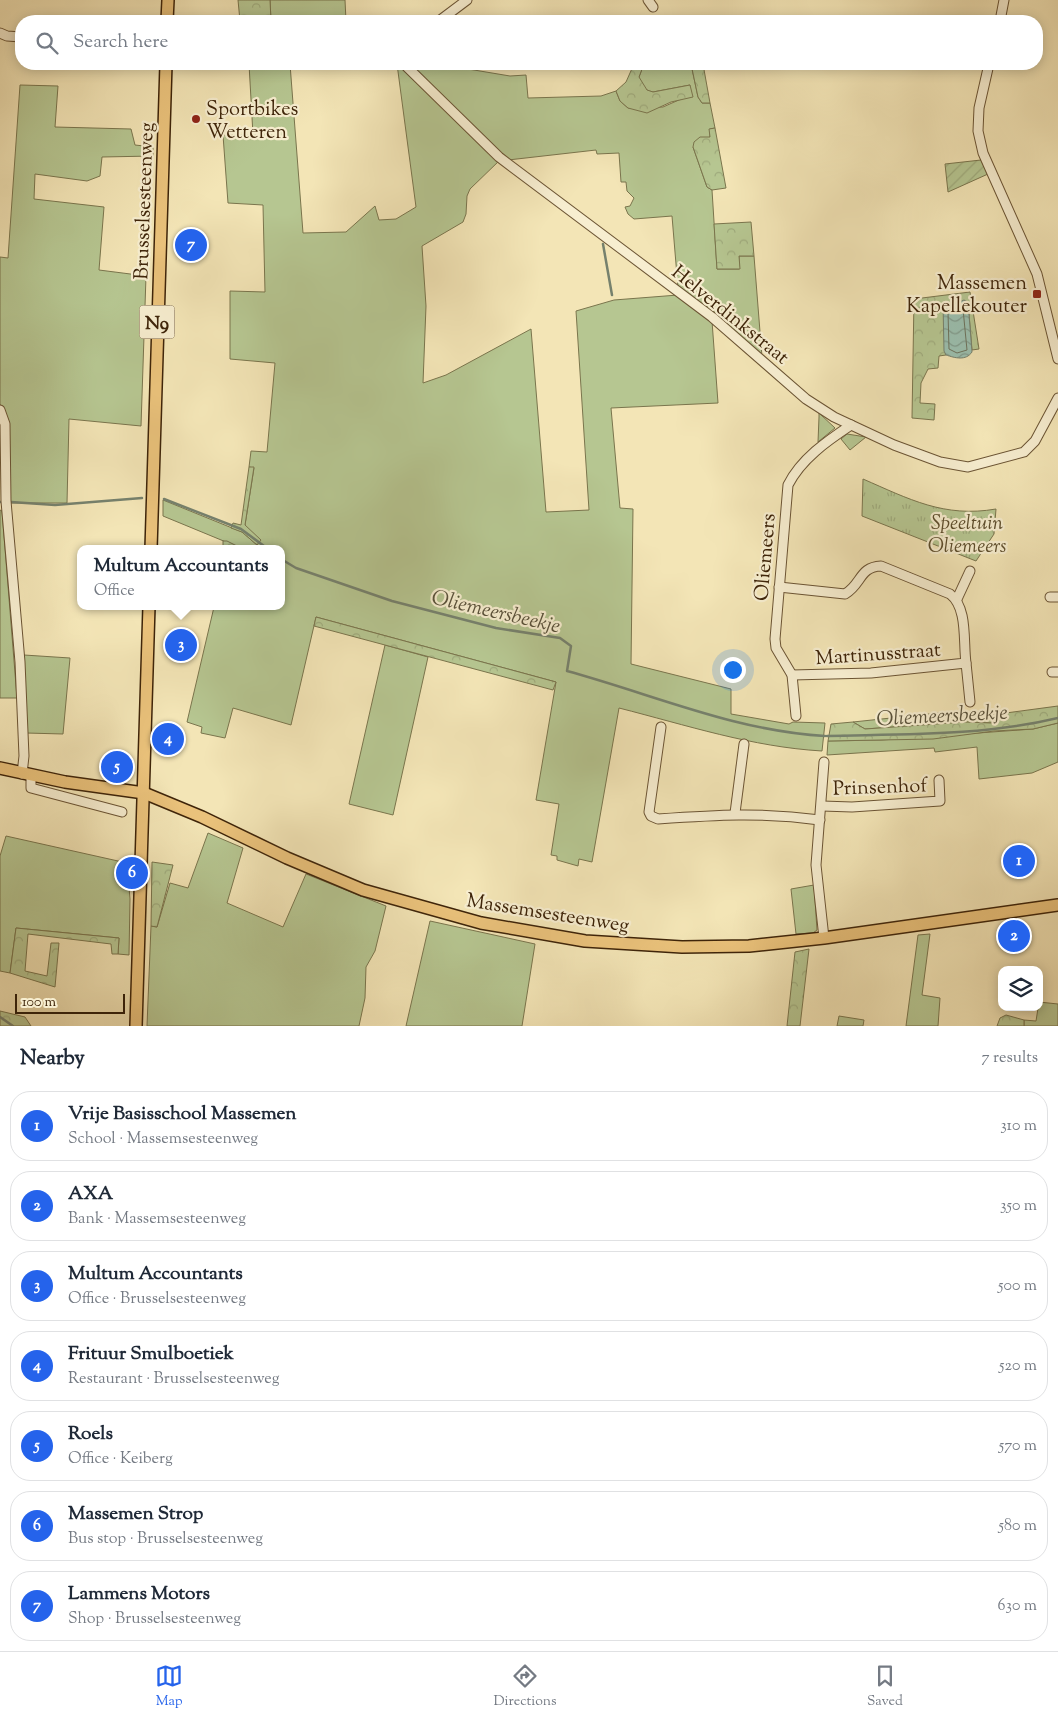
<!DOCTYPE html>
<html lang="en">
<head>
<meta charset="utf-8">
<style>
  body { margin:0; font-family:"Sorts Mill Goudy",serif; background:#f2f2f3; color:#1f2937 }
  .controls { position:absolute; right:15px; bottom:15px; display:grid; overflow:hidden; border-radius:10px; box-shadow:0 2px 12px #0003 }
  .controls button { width:45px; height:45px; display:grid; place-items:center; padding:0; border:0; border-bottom:1px solid #e0e1e3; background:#fff; color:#1f2937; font:25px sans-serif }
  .scale { position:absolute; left:15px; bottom:12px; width:110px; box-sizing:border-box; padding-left:5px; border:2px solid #3e2409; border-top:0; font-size:14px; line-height:18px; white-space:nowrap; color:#3e2409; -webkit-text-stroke:4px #f7eed0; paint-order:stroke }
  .you { position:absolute; left:732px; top:669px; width:18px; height:18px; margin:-12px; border:4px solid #fff; border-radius:50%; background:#1a73e8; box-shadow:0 0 0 8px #1a73e833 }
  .badge { display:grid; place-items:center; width:32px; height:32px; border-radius:50%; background:#2563eb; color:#fff; font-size:16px; font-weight:700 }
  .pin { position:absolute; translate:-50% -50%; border:2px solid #fff; box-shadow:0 1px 5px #0006 }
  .popup { position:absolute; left:77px; top:545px; width:208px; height:65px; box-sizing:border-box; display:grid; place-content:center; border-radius:10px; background:#fff; filter:drop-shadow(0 1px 4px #0005); font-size:16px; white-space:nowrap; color:#747a83 }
  .popup b { font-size:19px; color:#1f2937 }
  .popup::after { content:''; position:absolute; left:50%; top:100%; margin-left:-10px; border:10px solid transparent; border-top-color:#fff }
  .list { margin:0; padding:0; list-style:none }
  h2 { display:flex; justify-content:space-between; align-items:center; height:65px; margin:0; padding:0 20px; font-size:21px }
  h2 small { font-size:16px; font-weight:400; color:#747a83 }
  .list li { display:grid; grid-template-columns:32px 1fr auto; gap:15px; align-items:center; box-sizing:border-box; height:70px; margin:0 10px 10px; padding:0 10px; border:1px solid #e0e1e3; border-radius:20px }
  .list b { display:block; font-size:19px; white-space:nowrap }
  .list p { margin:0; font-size:16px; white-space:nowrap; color:#747a83 }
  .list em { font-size:16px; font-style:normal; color:#747a83 }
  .icon { flex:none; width:28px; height:28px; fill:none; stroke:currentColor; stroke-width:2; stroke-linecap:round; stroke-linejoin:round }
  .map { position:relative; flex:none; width:1058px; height:1026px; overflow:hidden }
  .search { position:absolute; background:#fff; box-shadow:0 2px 12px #0003; left:15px; right:15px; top:15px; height:55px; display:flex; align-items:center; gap:12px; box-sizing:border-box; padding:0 18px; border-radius:20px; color:#747a83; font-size:19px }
  .sheet { height:625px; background:#fff }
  nav { display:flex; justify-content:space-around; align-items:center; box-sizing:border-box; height:70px; border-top:1px solid #e0e1e3; background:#fff; font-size:14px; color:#747a83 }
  nav a { display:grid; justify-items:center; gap:2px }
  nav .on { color:#2563eb }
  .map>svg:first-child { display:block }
  .grass { fill:#b6c691; stroke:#7a754d }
  .forest { fill:url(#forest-crowns); stroke:#7a754d }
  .park { fill:url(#park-tufts); stroke:#7a754d }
  .garden { fill:url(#garden-furrows); stroke:#7a754d }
  .water { fill:url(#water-waves); stroke:#76816d }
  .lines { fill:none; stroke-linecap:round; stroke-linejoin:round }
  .shore { stroke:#6c725c; stroke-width:1 }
  .stream { stroke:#76816d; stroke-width:2.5 }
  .minor-casing { stroke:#6b5434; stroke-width:11 }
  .major-casing { stroke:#3e2409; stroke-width:14 }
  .minor { stroke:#f7eed0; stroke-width:9 }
  .major { stroke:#eac27b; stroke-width:11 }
  .poi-dot { fill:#8f2418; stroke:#f7eed0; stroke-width:2 }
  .labels { text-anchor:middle; stroke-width:4.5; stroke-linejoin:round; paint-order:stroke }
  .shield { fill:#f7eed0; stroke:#766145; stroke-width:1 }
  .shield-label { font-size:19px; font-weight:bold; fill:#3e2409 }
  .poi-label { font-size:20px; fill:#3e2409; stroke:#f7eed0; text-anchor:start }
  .street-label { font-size:20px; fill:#3e2409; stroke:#f7eed0 }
  .park-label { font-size:20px; font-style:italic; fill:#5c4c2b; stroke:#f7eed0 }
  .water-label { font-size:21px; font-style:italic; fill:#5a523b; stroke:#f7eed0 }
</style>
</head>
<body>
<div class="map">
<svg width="1058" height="1026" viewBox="0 0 1058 1026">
  <defs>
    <pattern id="forest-crowns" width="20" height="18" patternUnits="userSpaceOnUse" patternTransform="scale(1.25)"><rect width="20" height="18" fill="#b6c691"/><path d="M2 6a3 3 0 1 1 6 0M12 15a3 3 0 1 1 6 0" fill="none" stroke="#9eaa7c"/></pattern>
    <pattern id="park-tufts" width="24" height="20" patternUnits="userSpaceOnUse" patternTransform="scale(1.25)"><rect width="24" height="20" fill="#b6c691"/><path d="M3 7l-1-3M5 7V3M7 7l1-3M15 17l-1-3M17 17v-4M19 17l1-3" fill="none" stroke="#9eaa7c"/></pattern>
    <pattern id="garden-furrows" width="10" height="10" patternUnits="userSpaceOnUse" patternTransform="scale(1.25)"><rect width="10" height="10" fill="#b6c691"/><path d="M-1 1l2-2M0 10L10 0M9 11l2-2" fill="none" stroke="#9eaa7c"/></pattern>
    <pattern id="water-waves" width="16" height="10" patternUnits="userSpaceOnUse" patternTransform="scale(1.25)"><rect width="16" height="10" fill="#9bbfaf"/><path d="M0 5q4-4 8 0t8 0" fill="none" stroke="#809b8d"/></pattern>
  </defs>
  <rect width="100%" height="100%" fill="#f3e5b6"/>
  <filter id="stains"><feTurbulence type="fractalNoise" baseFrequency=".004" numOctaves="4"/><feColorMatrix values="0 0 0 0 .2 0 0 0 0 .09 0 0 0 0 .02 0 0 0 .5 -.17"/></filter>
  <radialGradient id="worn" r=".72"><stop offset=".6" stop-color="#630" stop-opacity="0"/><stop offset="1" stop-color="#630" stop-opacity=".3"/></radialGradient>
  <g class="grass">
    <polygon points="270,0 345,0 346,21 271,21"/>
    <path d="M249 64H290L303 233 346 232 375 206 379 220 396 219 416 207 397 64H400L500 160 470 189 467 196 466 214 463 222 422 246 426 306 423 383 446 375 531 329 546 512 589 510 576 311 614 300 678 295 712 321 718 403 611 408 620 508 633 509 631 664 731 689V714L789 724 793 722 825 723 822 751C752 747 686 725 619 708L592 862 579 859 578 866 557 860V856L551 855 559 804 536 800 556 682 316 617 291 725 233 708 225 738 201 733 202 727 187 722 214 607 200 606H281V549H243L163 516V500L242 532 257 545 245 525 254 468 249 467 251 451 267 452 275 363 230 359V291L265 292 263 205 228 203 223 135H253Z"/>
    <path d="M407 64H455L468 69 510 76 526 75 528 98 601 96 616 91 620 101 628 108 663 107 681 99 690 85 653 92C643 90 642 86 639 77L642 69 691 64 698 97 702 103H710L715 128 710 129V137L693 147 707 187 712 190 717 269H739V256H754L762 357 678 288 672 216 634 219 628 214 625 207 630 206 634 198 627 191 626 182H621L619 153 597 154 596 150 508 160Z"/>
    <polygon points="20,85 58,86 55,127 131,129 135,145 153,147 153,156 102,157 100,176 87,181 35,174 34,199 104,207 99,270 146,276 141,426 69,419 67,503 10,503 5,411 0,404 0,257 8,258"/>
    <polygon points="819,413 835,428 818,442 819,417"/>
    <polygon points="847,434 866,437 850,450 841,439"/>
    <polygon points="0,510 2,511 17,698 0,698"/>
    <polygon points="385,645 428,657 393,815 349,804"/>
    <polygon points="24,655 70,658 63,734 26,733"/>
    <polygon points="948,712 991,715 992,723 965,722 865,729 853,722"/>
    <polygon points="1058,723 1058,762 1032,773 979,779 977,747 935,752 934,748 827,755 828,741 882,740 1033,729"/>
    <polygon points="208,833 243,848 227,903 283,927 306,874 386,906 375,951 366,967 365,998 359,1026 147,1026 151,926 157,927 170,883 188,888"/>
    <polygon points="6,836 127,863 130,899 129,955 118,954 119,938 16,928 10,973 0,971 0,856"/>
    <polygon points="814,885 817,930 813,933 796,934 791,889"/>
    <polygon points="430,921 535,944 522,1026 406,1026"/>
    <polygon points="930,934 922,995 940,998 938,1026 906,1026 918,935"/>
    <polygon points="1039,1002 1058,1004 1058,1026 1024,1026 1024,1020 1036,1021"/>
    <polygon points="839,1016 864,1020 863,1026 837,1026"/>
  </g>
  <g class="forest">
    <polygon points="238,0 270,0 271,21 240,21"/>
    <polygon points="634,64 644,64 639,77 647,90 653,92 690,85 693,97 671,102 647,113 628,108 620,101 616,91 626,82"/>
    <polygon points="691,64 703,64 710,103 702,103 698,97"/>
    <polygon points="715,128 726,188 712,190 707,187 693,147 694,142 700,137 710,137 709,129"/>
    <polygon points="751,222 754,256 739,256 740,269 717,269 714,224"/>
    <polygon points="970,292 979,349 972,350 968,302 943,304 946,355 939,356 938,368 928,369 921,383 920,403 935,404 934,420 912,418 914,299"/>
    <polygon points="249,467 254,467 245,525 261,540 257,545 242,532 231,528 233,523 241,525"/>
    <polygon points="223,541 227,541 243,549 223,547"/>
    <polygon points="316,617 556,682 553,690 314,626"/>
    <polygon points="1058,706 1058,723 1033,729 994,731 933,739 828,741 831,724 853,722 865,729 965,722 992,723 991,715"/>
    <polygon points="152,862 173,865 157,927 151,926"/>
    <polygon points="16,928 119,938 118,954 112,954 111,944 28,934 25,971 47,976 51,943 59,943 55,987 10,973"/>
    <polygon points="809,949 800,1026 787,1026 795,952"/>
    <polygon points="0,1011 25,1017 31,1026 0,1026"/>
    <polygon points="1006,1015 1024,1020 1024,1026 997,1026 1000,1018"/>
  </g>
  <path class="park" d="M863 479C909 499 944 518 996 509L994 534 976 561 862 516Z"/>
  <polygon class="garden" points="981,160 988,174 948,192 945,164"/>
  <path class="water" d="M964 300 968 302 972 352C966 361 955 358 946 355L944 351 943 304 952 305Z"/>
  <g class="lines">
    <polygon class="shore" points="961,306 963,309 967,350 957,353 949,349 948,312"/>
    <g class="stream">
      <polyline points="603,244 612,295"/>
      <polyline points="164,499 241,529 268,549"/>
      <polyline points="0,502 1,502"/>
      <polyline points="11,502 55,505 142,498"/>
      <path d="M281 559 296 568 392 601 496 628 560 638 571 646 567 671C652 694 735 731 825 736"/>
      <path d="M827 736C904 734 983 736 1058 718"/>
      <polyline points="0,1017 13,1026"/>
    </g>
    <g class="minor-casing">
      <g id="minor">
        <polyline points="648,0 653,7"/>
        <polyline points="439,21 467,0"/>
        <polyline points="1000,21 1004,0"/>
        <polyline points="0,33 7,36 21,37"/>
        <polyline points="404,64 499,157 712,317 806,399 834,417 894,445 940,462 968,467 1024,452 1035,441 1058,398"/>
        <polyline points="989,64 979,108 978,131 983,153 1037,274 1058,359"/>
        <polyline points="0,410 5,424 6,501 20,662 24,756 22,774"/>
        <path d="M779 587 845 594C862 584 859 567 881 566L950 594C968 608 963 641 966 663L871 673 792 675"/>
        <polyline points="1050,597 1058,597"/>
        <polyline points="957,599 970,571"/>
        <polyline points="966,663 970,702"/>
        <polyline points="1052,672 1058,672"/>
        <path d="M796 716 792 675 776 648 775 639 788 485C801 459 827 441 851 425"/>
        <path d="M661 727 649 812 651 816 658 819C716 815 761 812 820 820"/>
        <polyline points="31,776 31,788 122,812"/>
        <polyline points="822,806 852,807 940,801 939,780"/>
        <polyline points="735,813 744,744"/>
        <polyline points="824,938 816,865 824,762"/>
      </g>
    </g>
    <g class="major-casing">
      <g id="major">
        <polyline points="167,21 168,0"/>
        <polyline points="151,549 166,64"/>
        <polyline points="0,768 65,782 144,793 202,817 287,858 363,890 481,923 585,941 682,947 749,946 824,938 1058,905"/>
        <polyline points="136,1026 149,606"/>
      </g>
    </g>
    <use href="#minor" class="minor"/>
    <use href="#major" class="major"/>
  </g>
  <g class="poi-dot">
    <circle cx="196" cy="119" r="5"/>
    <rect x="1032" y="289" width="10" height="10" rx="2.5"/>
  </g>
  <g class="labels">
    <rect class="shield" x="139.5" y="305.5" width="35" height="33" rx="4"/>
    <g class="shield-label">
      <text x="157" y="329">N9</text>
    </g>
    <g class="poi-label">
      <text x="206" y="115">Sportbikes<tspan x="206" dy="23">Wetteren</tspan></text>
      <text x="1027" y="289" text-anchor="end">Massemen<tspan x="1027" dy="23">Kapellekouter</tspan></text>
    </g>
    <g class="street-label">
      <text transform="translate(143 201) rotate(-88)" y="7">Brusselsesteenweg</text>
      <text transform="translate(731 314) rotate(39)" y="7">Helverdinkstraat</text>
      <text transform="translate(764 557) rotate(-85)" y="7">Oliemeers</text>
      <text transform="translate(878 653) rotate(-4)" y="7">Martinusstraat</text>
      <text transform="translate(880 786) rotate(-2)" y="7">Prinsenhof</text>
      <text transform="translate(548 912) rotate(9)" y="7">Massemsesteenweg</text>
    </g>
    <g class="park-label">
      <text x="967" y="529">Speeltuin<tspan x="967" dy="23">Oliemeers</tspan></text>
    </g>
    <g class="water-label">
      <text transform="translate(496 611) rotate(13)" y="7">Oliemeersbeekje</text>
      <text transform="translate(942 715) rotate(-3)" y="7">Oliemeersbeekje</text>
    </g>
  </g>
  <rect width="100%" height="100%" filter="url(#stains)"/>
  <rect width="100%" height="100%" fill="url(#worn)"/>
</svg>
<div class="controls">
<button><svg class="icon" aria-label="layers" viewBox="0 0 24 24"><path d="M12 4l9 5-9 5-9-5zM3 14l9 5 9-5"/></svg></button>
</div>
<div class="scale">100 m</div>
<div class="you"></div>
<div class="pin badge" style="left:1019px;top:861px">1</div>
<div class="pin badge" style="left:1014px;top:936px">2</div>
<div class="pin badge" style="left:181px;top:645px">3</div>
<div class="popup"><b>Multum Accountants</b>Office</div>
<div class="pin badge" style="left:168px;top:739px">4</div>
<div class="pin badge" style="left:117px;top:767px">5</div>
<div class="pin badge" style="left:132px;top:873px">6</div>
<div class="pin badge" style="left:191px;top:245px">7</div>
<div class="search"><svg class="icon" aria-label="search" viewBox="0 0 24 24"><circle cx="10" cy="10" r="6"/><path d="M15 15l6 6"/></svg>Search here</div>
</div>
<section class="sheet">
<h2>Nearby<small>7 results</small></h2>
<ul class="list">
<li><span class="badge">1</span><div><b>Vrije Basisschool Massemen</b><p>School · Massemsesteenweg</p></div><em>310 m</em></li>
<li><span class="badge">2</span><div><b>AXA</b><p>Bank · Massemsesteenweg</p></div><em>350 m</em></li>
<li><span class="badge">3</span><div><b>Multum Accountants</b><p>Office · Brusselsesteenweg</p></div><em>500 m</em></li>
<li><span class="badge">4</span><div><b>Frituur Smulboetiek</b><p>Restaurant · Brusselsesteenweg</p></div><em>520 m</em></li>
<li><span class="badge">5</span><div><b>Roels</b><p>Office · Keiberg</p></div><em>570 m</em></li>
<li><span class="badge">6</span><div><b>Massemen Strop</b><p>Bus stop · Brusselsesteenweg</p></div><em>580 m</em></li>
<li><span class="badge">7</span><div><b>Lammens Motors</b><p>Shop · Brusselsesteenweg</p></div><em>630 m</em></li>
</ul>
</section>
<nav>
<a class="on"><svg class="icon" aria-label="map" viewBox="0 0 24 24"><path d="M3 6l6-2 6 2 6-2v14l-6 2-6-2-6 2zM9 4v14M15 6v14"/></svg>Map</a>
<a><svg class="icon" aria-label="directions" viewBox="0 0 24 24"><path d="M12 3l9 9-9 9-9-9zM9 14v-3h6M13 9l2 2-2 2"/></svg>Directions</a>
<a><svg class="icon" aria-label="saved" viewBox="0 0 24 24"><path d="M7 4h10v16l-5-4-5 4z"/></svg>Saved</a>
</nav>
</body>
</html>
